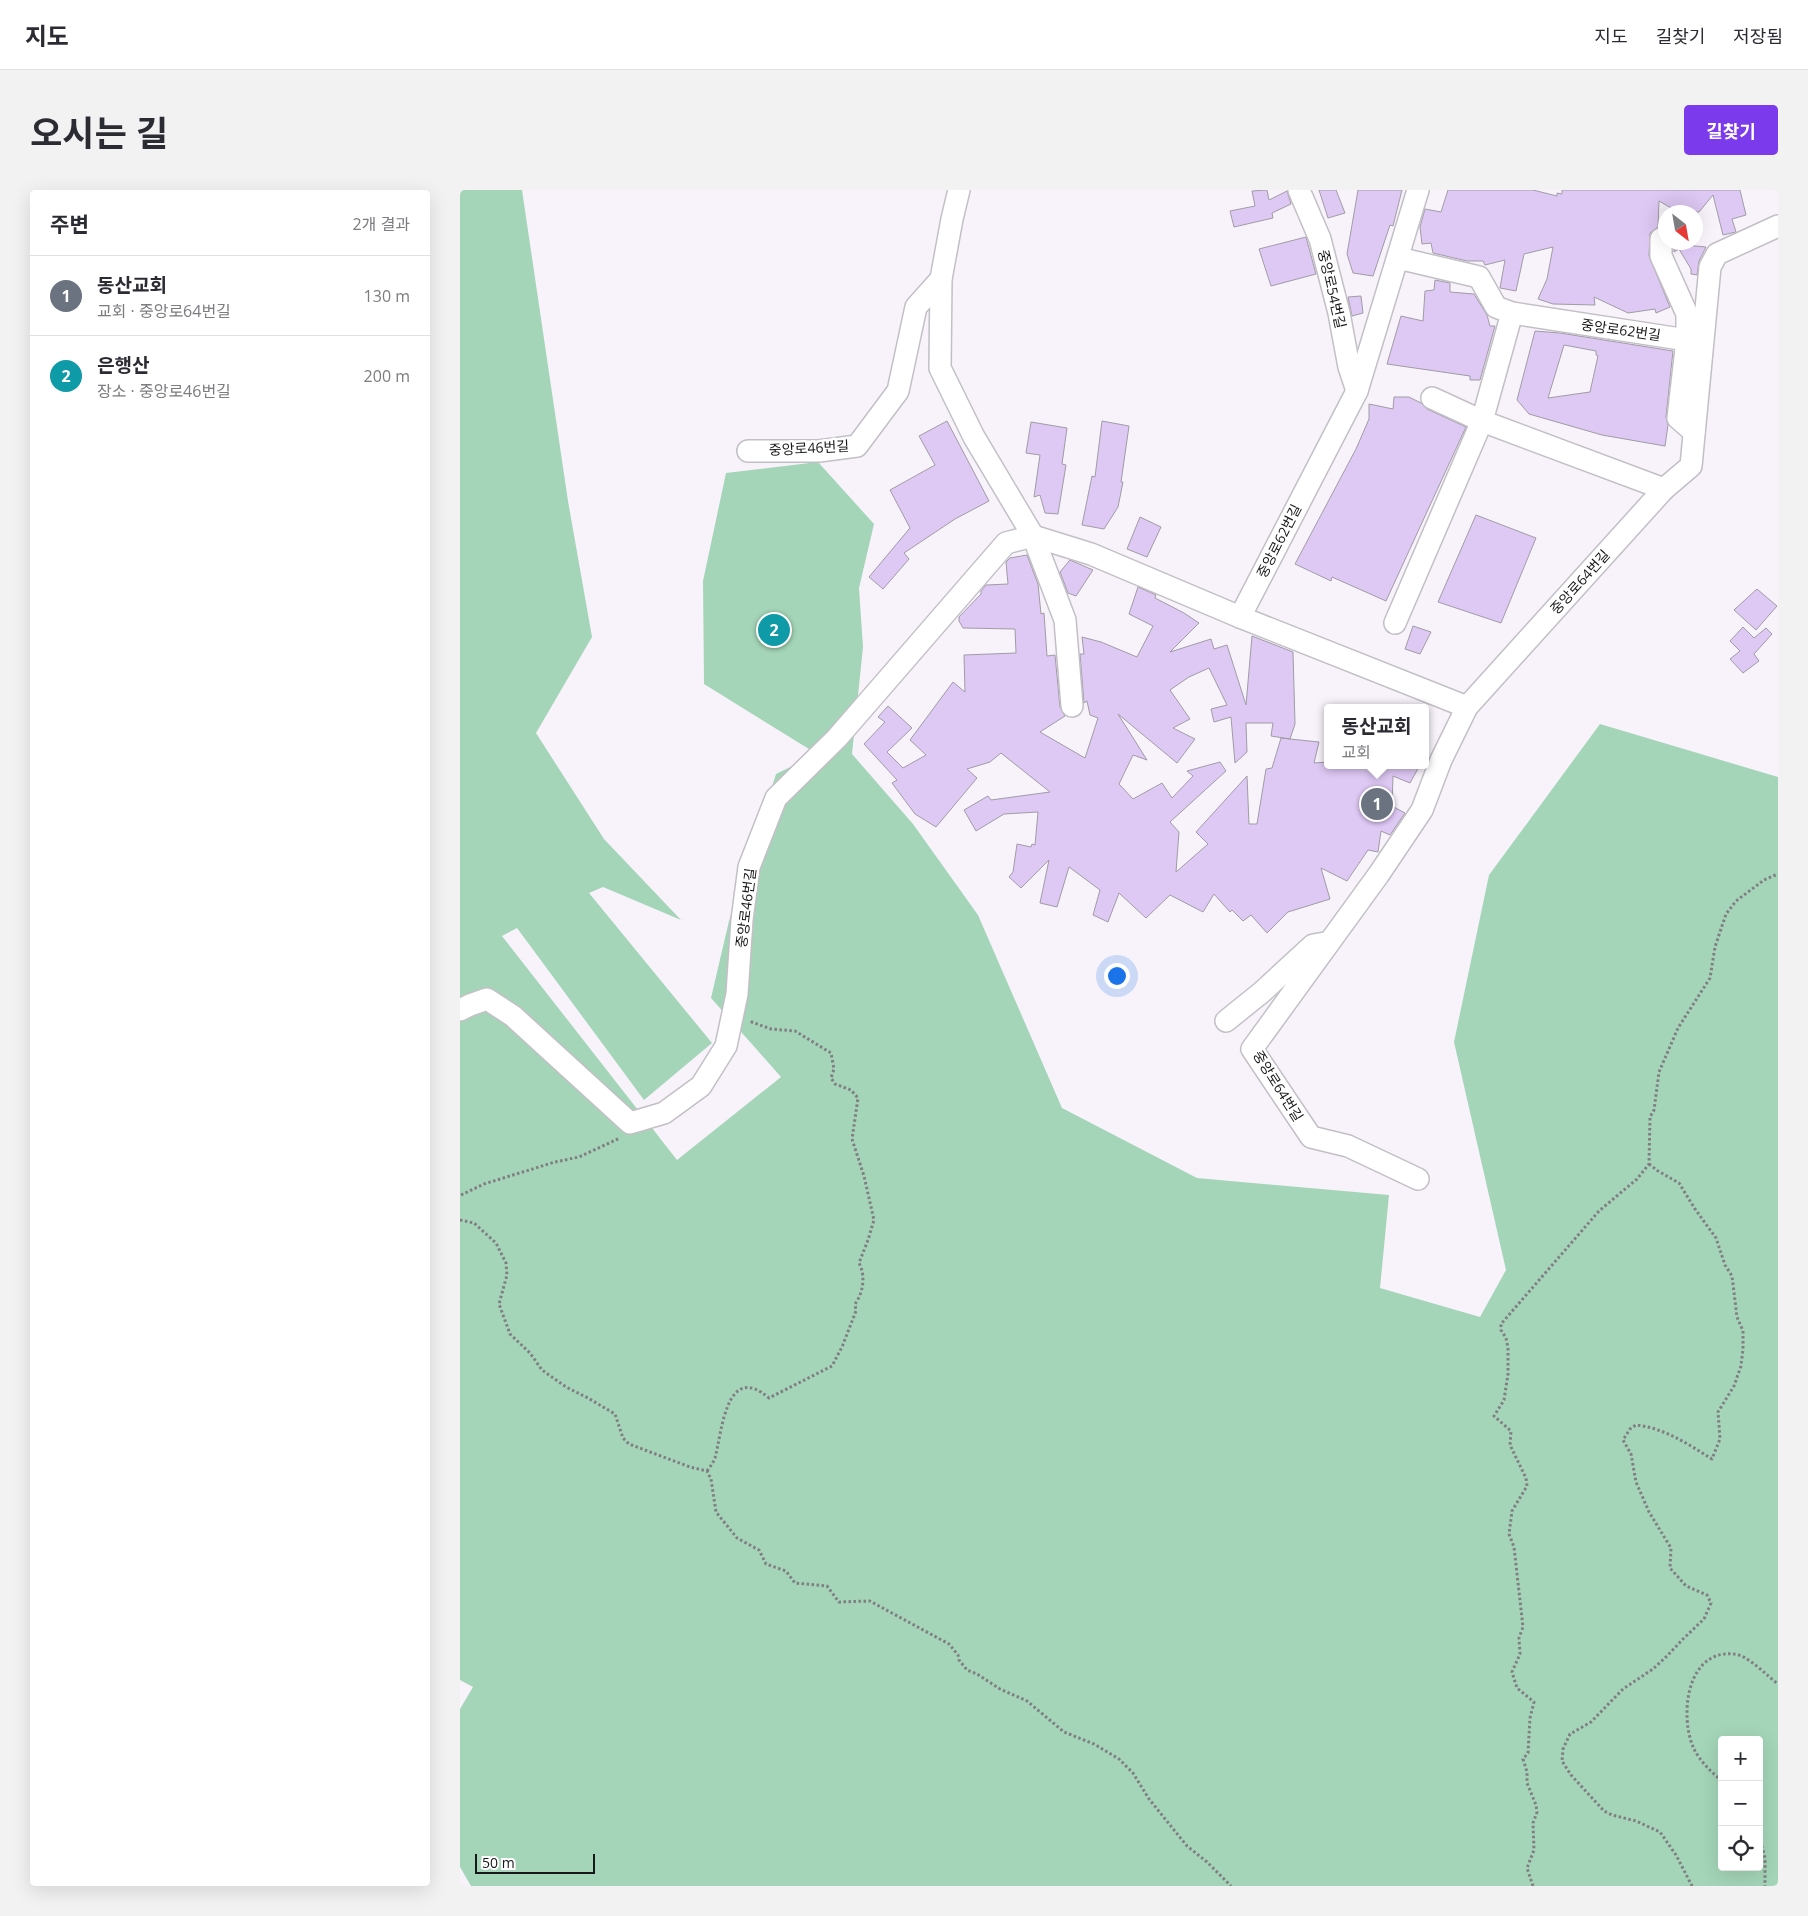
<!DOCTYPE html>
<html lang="ko">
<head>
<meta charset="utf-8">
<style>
  body { margin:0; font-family:"Open Sans","Noto Sans KR",sans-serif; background:#f2f2f3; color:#2b2b33 }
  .controls { position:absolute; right:15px; bottom:15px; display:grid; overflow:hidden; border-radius:5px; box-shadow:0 5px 20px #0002 }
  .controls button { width:45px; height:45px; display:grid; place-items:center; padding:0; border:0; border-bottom:1px solid #e1e1e2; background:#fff; color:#2b2b33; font:25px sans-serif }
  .compass { position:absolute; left:1198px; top:15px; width:45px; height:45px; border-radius:50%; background:#fff; box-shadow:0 5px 20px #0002; rotate:149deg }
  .scale { position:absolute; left:15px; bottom:12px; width:120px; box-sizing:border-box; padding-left:5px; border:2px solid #181719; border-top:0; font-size:14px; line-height:18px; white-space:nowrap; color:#181719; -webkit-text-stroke:4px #fff; paint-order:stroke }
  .you { position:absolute; left:656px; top:785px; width:18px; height:18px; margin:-12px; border:4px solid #fff; border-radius:50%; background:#1a73e8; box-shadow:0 0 0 8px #1a73e833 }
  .badge { display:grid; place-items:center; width:32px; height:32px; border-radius:50%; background:#7c3aed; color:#fff; font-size:16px; font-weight:700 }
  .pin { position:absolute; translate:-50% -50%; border:2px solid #fff; box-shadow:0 1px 5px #0006 }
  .popup { position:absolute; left:864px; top:514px; width:105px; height:65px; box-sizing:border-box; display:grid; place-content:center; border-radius:5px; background:#fff; filter:drop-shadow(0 1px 4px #0005); font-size:16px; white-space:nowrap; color:#7c7c81 }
  .popup b { font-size:19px; color:#2b2b33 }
  .popup::after { content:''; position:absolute; left:50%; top:100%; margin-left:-10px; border:10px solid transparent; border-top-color:#fff }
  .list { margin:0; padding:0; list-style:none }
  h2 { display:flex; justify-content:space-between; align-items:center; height:65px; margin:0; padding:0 20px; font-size:21px }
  h2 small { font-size:16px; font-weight:400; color:#7c7c81 }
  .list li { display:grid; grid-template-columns:32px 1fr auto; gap:15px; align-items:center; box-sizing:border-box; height:80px; padding:0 20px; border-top:1px solid #e1e1e2 }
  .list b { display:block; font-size:19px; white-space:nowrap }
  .list p { margin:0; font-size:16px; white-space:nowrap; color:#7c7c81 }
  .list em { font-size:16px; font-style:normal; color:#7c7c81 }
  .icon { flex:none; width:28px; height:28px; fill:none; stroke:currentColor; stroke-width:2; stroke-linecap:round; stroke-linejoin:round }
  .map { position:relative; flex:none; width:1318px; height:1696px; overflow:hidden; border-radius:5px }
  header { display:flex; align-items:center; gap:30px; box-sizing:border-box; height:70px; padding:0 25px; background:#fff; border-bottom:1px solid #e1e1e2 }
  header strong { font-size:24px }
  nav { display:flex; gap:28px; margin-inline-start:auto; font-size:18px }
  .intro { display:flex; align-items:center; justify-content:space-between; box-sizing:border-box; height:120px; padding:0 30px }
  h1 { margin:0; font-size:35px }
  .button { padding:12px 22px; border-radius:5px; background:#7c3aed; color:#fff; font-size:18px; font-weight:700 }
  main { display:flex; gap:30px; padding:0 30px }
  aside { flex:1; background:#fff; border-radius:5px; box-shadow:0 5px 20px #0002 }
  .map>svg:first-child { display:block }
  .green { fill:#a4d5b8; fill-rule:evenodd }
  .building { fill:#dec8f4; stroke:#a09ca4; fill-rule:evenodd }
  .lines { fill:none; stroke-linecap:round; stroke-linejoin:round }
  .minor-casing { stroke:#c3bfc6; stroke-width:24 }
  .path { stroke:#817e83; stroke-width:3; stroke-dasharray:2.5 2.5; stroke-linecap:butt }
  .minor { stroke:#fff; stroke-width:21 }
  .labels { text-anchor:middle; stroke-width:5; stroke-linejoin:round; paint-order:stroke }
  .street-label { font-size:14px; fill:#181719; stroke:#fff }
</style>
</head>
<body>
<header>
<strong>지도</strong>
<nav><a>지도</a><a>길찾기</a><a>저장됨</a></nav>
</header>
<div class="intro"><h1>오시는 길</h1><a class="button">길찾기</a></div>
<main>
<aside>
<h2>주변<small>2개 결과</small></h2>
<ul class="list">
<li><span class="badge" style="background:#6b7280">1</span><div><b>동산교회</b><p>교회 · 중앙로64번길</p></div><em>130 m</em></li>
<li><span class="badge" style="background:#0f9aa8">2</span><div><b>은행산</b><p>장소 · 중앙로46번길</p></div><em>200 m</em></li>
</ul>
</aside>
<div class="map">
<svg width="1318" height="1696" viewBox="0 0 1318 1696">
  <rect width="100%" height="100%" fill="#f8f3fb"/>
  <path class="green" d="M0 0H62L108 311 132 447 76 543 144 649 221 730 143 697 129 703 252 853 184 910 57 738 42 746 217 970 321 887 251 808 269 731 316 584 357 564 244 494 243 391 266 283 358 272 414 334 399 398 403 457 392 564 453 634 518 725 602 918 737 988 929 1005 920 1098 1020 1127 1046 1080 994 852 1029 685 1140 534 1318 587V1696H11L0 1677V1519L13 1497 0 1490ZM1262 1550H1299V1677H1262Z"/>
  <g class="building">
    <polygon points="807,0 809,10 827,1 831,14 812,23 813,28 774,37 770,21 795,16 792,1"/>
    <polygon points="859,0 876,0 885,23 868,28"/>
    <polygon points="898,0 942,0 933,36 930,35 913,86 893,83 887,64"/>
    <polygon points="988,0 1073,0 1097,6 1097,3 1102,4 1102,0 1280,0 1286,25 1272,29 1276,42 1263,45 1253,5 1239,22 1218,22 1199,11 1198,37 1190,43 1189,66 1210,117 1196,123 1195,119 1168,123 1134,107 1135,115 1093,114 1078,109 1087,89 1093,57 1064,64 1056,101 1040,98 1045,70 1025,75 1023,71 1007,71 973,63 971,53 962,54 960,37 965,19 981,22"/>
    <polygon points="846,47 856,84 811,96 799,59"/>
    <polygon points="1214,52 1229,52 1225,55 1246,57 1239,71 1237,85 1231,84 1231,79 1219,59 1214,62"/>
    <polygon points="975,90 990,93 990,102 1014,104 1027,125 1030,136 1035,136 1020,190 1010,190 1010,186 927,174 941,126 963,131 965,101 974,100"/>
    <polygon points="901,106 903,123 892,126 888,107"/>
    <path d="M1075 141 1100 143 1213 161 1206 227 1208 235 1205 256 1142 245 1069 224 1057 210ZM1104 155 1136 161V165L1138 166 1130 202 1088 208Z"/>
    <polygon points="934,207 949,207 961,213 967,219 1006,237 926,411 872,387 871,391 835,374 896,259 909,229 909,214 933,219"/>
    <polygon points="487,231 529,311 495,329 444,363 449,369 423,399 409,387 450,338 430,300 475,275 459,246"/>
    <polygon points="642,231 669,236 661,292 663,292 658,317 644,339 622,335 632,286 635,287"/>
    <polygon points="571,232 607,238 602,274 606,275 598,324 585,323 580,305 574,307 580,265 566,263"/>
    <polygon points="1016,325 1076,348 1041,433 978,412"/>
    <polygon points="680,327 701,337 687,367 667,359"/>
    <path d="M567 365 578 394 581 424 584 423 587 466 595 465 600 517 605 526 580 542 625 568 638 528 630 525 627 511 624 513 620 464H624L622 447 641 452 677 467 693 436 669 424 678 397 696 405 695 408 724 423 739 433 710 462 751 449 754 459 767 455 786 515 792 446 833 462 835 534 830 549 859 552 854 573 868 572V575H960L950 593 933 586 932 616 945 623 930 645 921 641 918 662 908 660 887 691 861 678 870 709 828 722 807 743 791 725 783 731 772 720 770 722 754 704 743 722 710 705 686 728 659 703 648 732 633 725 640 700 609 677 597 717 580 713 589 670 561 698 549 687 553 682 557 654 571 657 572 654 575 655 578 622 544 624 516 641 504 620 528 606 531 610 590 602 541 563 530 572 507 579 517 588 476 637 455 624 432 593 437 590 404 554 425 532 418 527 428 516 452 538 427 562 443 578 466 565 450 550 493 492 505 502 504 465 556 463 555 439 503 438 499 431V427L521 404V401L526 395 548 394 546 372 550 368ZM749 478 767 515 751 519 754 532 771 527 775 573 787 562 786 533H813L811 546 830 549 821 548 812 578 806 579 797 634H789L787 586 736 642 748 654 716 682 719 642 710 632 766 581 760 572 727 581 733 586 712 608 702 593 673 609 659 594 673 565 687 570 658 524 717 573 735 549 713 538 730 529 710 500 729 487Z"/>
    <polygon points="610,370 633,380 616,406 608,403 600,382"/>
    <polygon points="1297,399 1317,416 1296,440 1274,420"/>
    <polygon points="953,436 971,442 960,464 945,459"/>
    <polygon points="1283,437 1294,448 1306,438 1312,444 1294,464 1299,471 1283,483 1270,469 1280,461 1270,451"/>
  </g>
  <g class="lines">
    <g class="minor-casing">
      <g id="minor">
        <polyline points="499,0 492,29 481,89 480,178 514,247 573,346 605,430 612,516"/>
        <polyline points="839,0 860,49 879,123 889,177 897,201"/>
        <polyline points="1201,49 1201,66 1227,124 1227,150"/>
        <polyline points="938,68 1019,87 1036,117 1052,123 1227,150 1218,228 1234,242"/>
        <polyline points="972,208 1022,231 1204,299"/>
        <polyline points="288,261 359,261 397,256 438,201 456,117 481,89"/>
        <polyline points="780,427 1007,517"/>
        <polyline points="935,433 1022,231 1052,123"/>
        <polyline points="0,820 10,815 27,809 53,826 170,933 204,923 241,896 266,856 277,804 282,730 289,677 316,608 377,548 546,353 573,346 631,364 780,427 897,201 958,0"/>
        <polyline points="766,831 802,802 853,755 865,753"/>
        <polyline points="958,989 888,956 851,947 792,859 919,684 962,620 981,570 1007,517 1204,299 1231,276 1250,77 1257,64 1318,36"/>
      </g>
    </g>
    <g class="path">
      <path d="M1189 974 1198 981 1219 993 1235 1019 1256 1048 1265 1075 1272 1086 1277 1127 1283 1141V1159L1281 1176 1274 1196 1258 1222 1260 1249 1252 1269C1228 1254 1204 1238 1176 1235L1170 1239 1163 1250 1171 1264 1176 1292 1189 1322 1211 1358 1210 1378 1226 1396 1247 1405 1251 1413 1244 1429 1223 1449 1207 1466 1193 1479 1163 1499 1131 1532 1110 1544 1103 1559 1102 1571 1111 1585 1144 1621 1152 1625 1176 1631 1200 1642 1216 1665 1232 1696"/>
      <polyline points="1,1005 24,994 95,972 119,967 160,948"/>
      <polyline points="0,1030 14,1033 36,1053 46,1073 47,1085 39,1114 50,1144 70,1163 82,1180 106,1197 128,1208 155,1224 163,1248 169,1254 230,1277 247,1281 251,1289 256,1322 277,1348 299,1360 306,1374 326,1381 335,1393 367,1396 379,1412 410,1411 419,1416 489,1454 498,1465 499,1470 507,1480 517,1484 540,1499 567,1511 604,1542 634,1554 659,1569 673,1583 689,1609 727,1656 747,1672 771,1696"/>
      <path d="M247 1281C250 1277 253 1273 255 1268 262 1242 266 1171 309 1208L372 1176 382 1157 396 1121 395 1114C403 1103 406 1086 399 1073L408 1050 414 1030 404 986 392 949 398 908 391 900 375 894 371 888 374 879 371 863 335 841 311 839 289 831"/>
      <path d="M1262 1591C1252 1583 1240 1571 1234 1559 1219 1527 1226 1459 1274 1464 1288 1465 1307 1486 1318 1494"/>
      <polyline points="1299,1646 1305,1668 1305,1696"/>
      <polyline points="1073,1696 1067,1678 1074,1660 1073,1633 1077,1622 1076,1615 1067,1593 1067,1582 1063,1569 1068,1563 1070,1528 1074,1512 1057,1498 1052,1482 1060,1464 1059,1448 1063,1437 1054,1357 1049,1344 1052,1321 1067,1296 1066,1288 1050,1255 1051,1241 1034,1226 1044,1210 1048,1184 1048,1158 1046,1148 1041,1140 1041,1134 1139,1021 1177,989 1189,974 1190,927 1194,920 1199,882 1218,838 1250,788 1255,757 1266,724 1276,711 1304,690 1318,684"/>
    </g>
    <use href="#minor" class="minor"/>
  </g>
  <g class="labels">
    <g class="street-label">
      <text transform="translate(872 99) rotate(77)" y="5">중앙로54번길</text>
      <text transform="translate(1161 140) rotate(8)" y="5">중앙로62번길</text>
      <text transform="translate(349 258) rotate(-3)" y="5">중앙로46번길</text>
      <text transform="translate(819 351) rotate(-63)" y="5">중앙로62번길</text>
      <text transform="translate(1120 392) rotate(-48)" y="5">중앙로64번길</text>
      <text transform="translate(286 718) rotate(-83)" y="5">중앙로46번길</text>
      <text transform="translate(818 896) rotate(58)" y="5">중앙로64번길</text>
    </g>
  </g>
</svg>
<div class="controls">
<button>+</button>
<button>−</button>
<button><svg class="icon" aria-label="locate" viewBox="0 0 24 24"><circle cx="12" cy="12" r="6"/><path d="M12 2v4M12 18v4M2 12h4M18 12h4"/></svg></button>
</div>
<svg class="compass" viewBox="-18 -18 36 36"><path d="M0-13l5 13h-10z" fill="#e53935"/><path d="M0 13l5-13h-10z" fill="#7c7c81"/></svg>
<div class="scale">50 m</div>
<div class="you"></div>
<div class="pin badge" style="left:917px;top:614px;background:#6b7280">1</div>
<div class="popup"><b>동산교회</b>교회</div>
<div class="pin badge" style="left:314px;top:440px;background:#0f9aa8">2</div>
</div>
</main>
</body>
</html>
